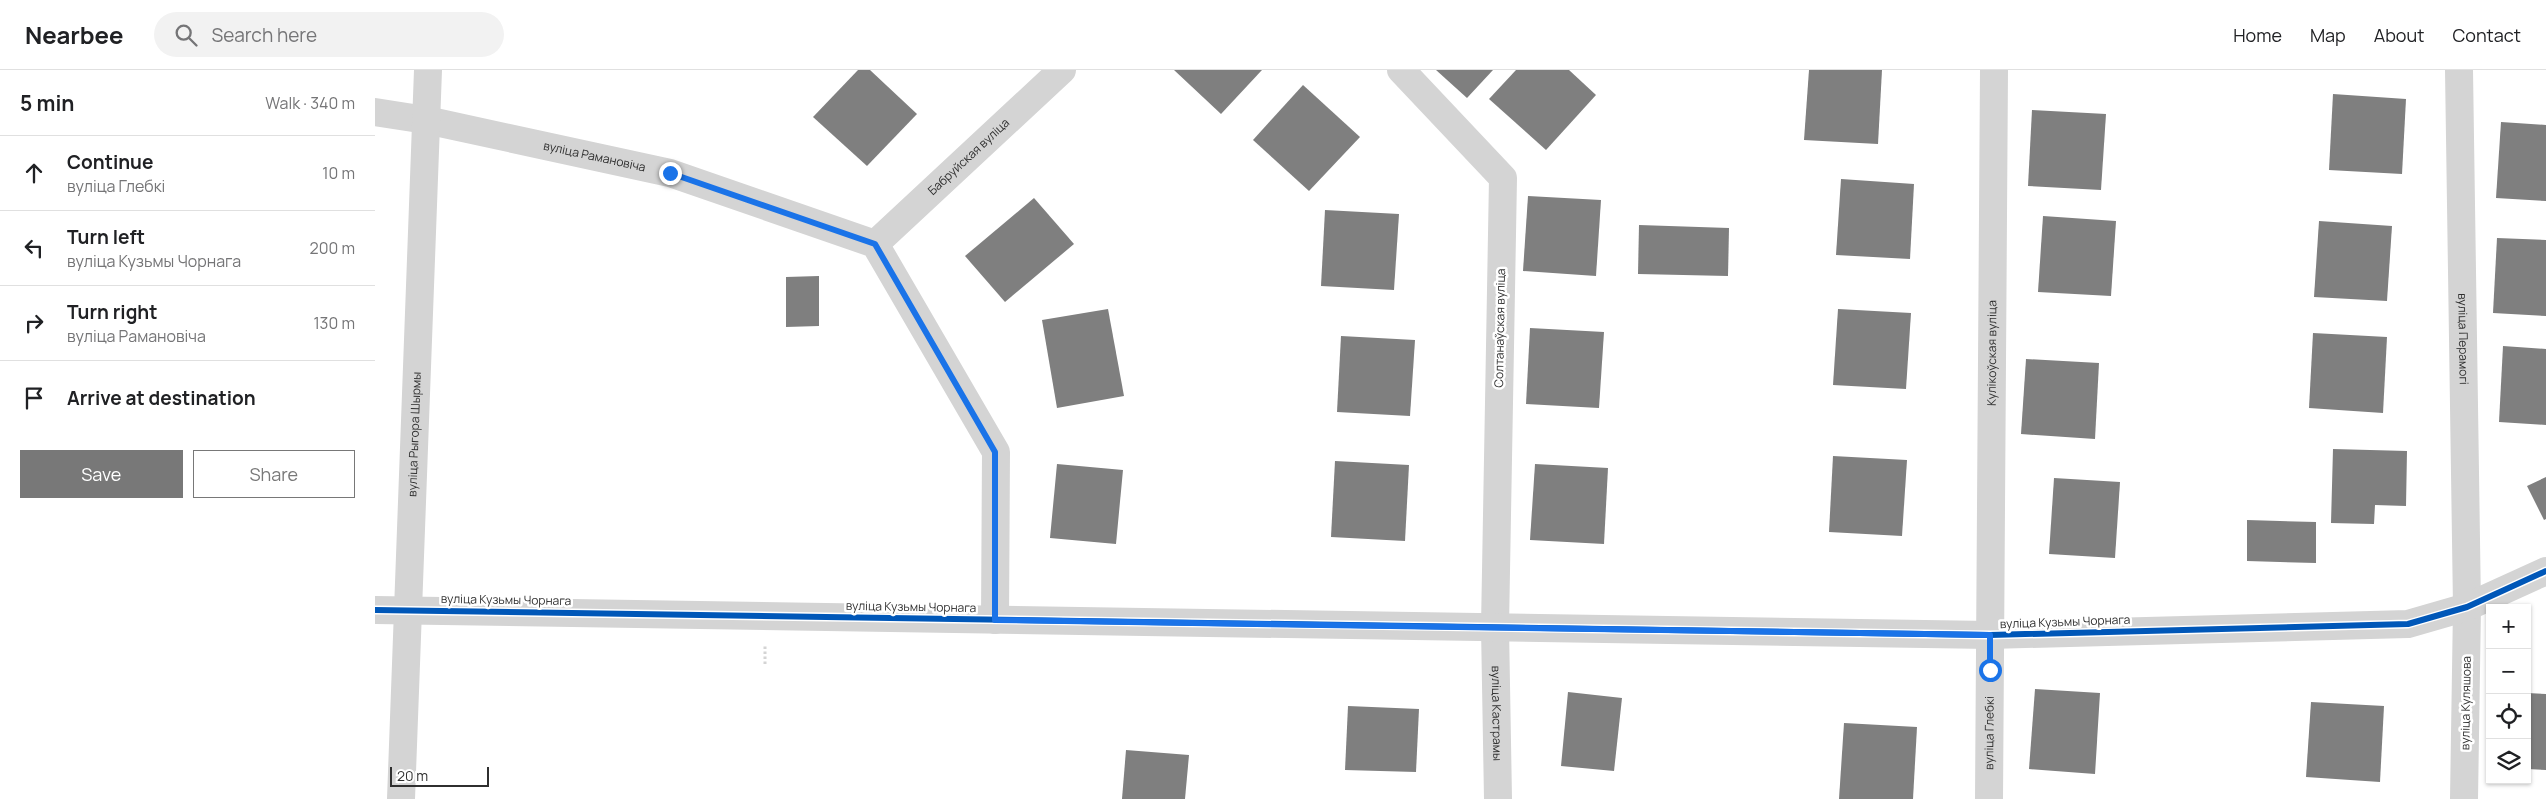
<!DOCTYPE html>
<html lang="en">
<head>
<meta charset="utf-8">
<style>
  body { margin:0; font-family:Manrope,sans-serif; background:#f2f2f2; color:#202124 }
  .controls { position:absolute; right:15px; bottom:15px; display:grid; overflow:hidden; border-radius:0px; box-shadow:0 1px 4px #0004 }
  .controls button { width:45px; height:45px; display:grid; place-items:center; padding:0; border:0; border-bottom:1px solid #e0e0e0; background:#fff; color:#202124; font:25px sans-serif }
  .scale { position:absolute; left:15px; bottom:12px; width:99px; box-sizing:border-box; padding-left:5px; border:2px solid #2f2f2f; border-top:0; font-size:14px; line-height:18px; white-space:nowrap; color:#2f2f2f; -webkit-text-stroke:4px #fff; paint-order:stroke }
  .stop { position:absolute; width:15px; height:15px; margin:-11px; border:4px solid #1a73e8; border-radius:50%; background:#fff }
  .stop.end { background:#1a73e8; border-color:#fff; box-shadow:0 1px 5px #0008 }
  .list { margin:0; padding:0; list-style:none }
  h2 { display:flex; justify-content:space-between; align-items:center; height:65px; margin:0; padding:0 20px; font-size:21px }
  h2 small { font-size:16px; font-weight:400; color:#757577 }
  .list li { display:grid; grid-template-columns:32px 1fr auto; gap:15px; align-items:center; box-sizing:border-box; height:75px; padding:0 20px; border-top:1px solid #e0e0e0 }
  .list b { display:block; font-size:19px; white-space:nowrap }
  .list p { margin:0; font-size:16px; white-space:nowrap; color:#757577 }
  .list em { font-size:16px; font-style:normal; color:#757577 }
  .actions { display:flex; gap:10px; padding:15px 20px }
  .actions a { flex:1; padding:11px 0; border:1px solid #787878; border-radius:0px; text-align:center; font-size:18px; color:#787878 }
  .actions .main { background:#787878; color:#fff }
  .icon { flex:none; width:28px; height:28px; fill:none; stroke:currentColor; stroke-width:2; stroke-linecap:round; stroke-linejoin:round }
  .map { position:relative; flex:none; width:2171px; height:729px; overflow:hidden }
  header { display:flex; align-items:center; gap:30px; box-sizing:border-box; height:70px; padding:0 25px; background:#fff; border-bottom:1px solid #e0e0e0 }
  header strong { font-size:24px }
  nav { display:flex; gap:28px; margin-inline-start:auto; font-size:18px }
  .search { width:350px; height:45px; background:#f2f2f2; display:flex; align-items:center; gap:12px; box-sizing:border-box; padding:0 18px; border-radius:28px; color:#757577; font-size:19px }
  main { display:flex }
  aside { flex:1; background:#fff }
  .map>svg:first-child { display:block }
  .building { fill:#7f7f7f }
  .lines { fill:none; stroke-linecap:round; stroke-linejoin:round }
  .path { stroke:#d4d4d4; stroke-width:3; stroke-dasharray:2.5 2.5; stroke-linecap:butt }
  .minor { stroke:#d4d4d4; stroke-width:28 }
  .cycleway-casing { stroke:#fff; stroke-width:9 }
  .cycleway { stroke:#0057b8; stroke-width:6 }
  .route { stroke:#1a73e8; stroke-width:6 }
  .labels { text-anchor:middle; stroke-width:5; stroke-linejoin:round; paint-order:stroke }
  .street-label { font-size:12px; fill:#2f2f2f; stroke:#fff }
</style>
</head>
<body>
<header>
<strong>Nearbee</strong>
<div class="search"><svg class="icon" aria-label="search" viewBox="0 0 24 24"><circle cx="10" cy="10" r="6"/><path d="M15 15l6 6"/></svg>Search here</div>
<nav><a>Home</a><a>Map</a><a>About</a><a>Contact</a></nav>
</header>
<main>
<aside>
<h2>5 min<small>Walk · 340 m</small></h2>
<ul class="list">
<li><svg class="icon" aria-label="ahead" viewBox="0 0 24 24"><path d="M12 20V5M6 11l6-6 6 6"/></svg><div><b>Continue</b><p>вуліца Глебкі</p></div><em>10 m</em></li>
<li><svg class="icon" aria-label="left" viewBox="0 0 24 24"><path d="M17 20v-9H6M10 6l-5 5 5 5"/></svg><div><b>Turn left</b><p>вуліца Кузьмы Чорнага</p></div><em>200 m</em></li>
<li><svg class="icon" aria-label="right" viewBox="0 0 24 24"><path d="M7 20v-9h11M14 6l5 5-5 5"/></svg><div><b>Turn right</b><p>вуліца Рамановіча</p></div><em>130 m</em></li>
<li><svg class="icon" aria-label="arrive" viewBox="0 0 24 24"><path d="M6 21V4h12l-3 4 3 4H6"/></svg><div><b>Arrive at destination</b></div></li>
</ul>
<div class="actions"><a class="main">Save</a><a>Share</a></div>
</aside>
<div class="map">
<svg width="2171" height="729" viewBox="0 0 2171 729">
  <rect width="100%" height="100%" fill="#fff"/>
  <g class="building">
    <polygon points="483,0 495,0 542,44 492,96 438,47"/>
    <polygon points="799,0 887,0 846,44"/>
    <polygon points="1061,0 1118,0 1092,28"/>
    <polygon points="1141,0 1194,0 1221,25 1171,80 1114,29"/>
    <polygon points="1434,0 1507,0 1503,74 1429,70"/>
    <polygon points="928,15 985,67 934,121 878,70"/>
    <polygon points="1958,24 2031,29 2027,104 1954,100"/>
    <polygon points="1657,40 1731,44 1726,120 1653,116"/>
    <polygon points="2126,52 2171,55 2171,131 2121,128"/>
    <polygon points="1466,109 1539,114 1535,189 1461,185"/>
    <polygon points="1153,126 1226,130 1221,206 1148,201"/>
    <polygon points="659,128 699,174 630,232 590,186"/>
    <polygon points="950,140 1024,144 1019,220 946,216"/>
    <polygon points="1668,146 1741,151 1736,226 1663,222"/>
    <polygon points="1944,151 2017,156 2012,231 1939,227"/>
    <polygon points="1264,155 1354,158 1353,206 1263,204"/>
    <polygon points="2122,168 2171,170 2171,246 2118,243"/>
    <polygon points="444,206 444,256 411,257 411,207"/>
    <polygon points="733,239 749,326 682,338 667,250"/>
    <polygon points="1463,239 1536,243 1531,319 1458,315"/>
    <polygon points="1155,258 1229,262 1224,338 1151,334"/>
    <polygon points="1938,263 2012,267 2008,343 1934,338"/>
    <polygon points="966,266 1040,270 1035,346 962,342"/>
    <polygon points="2128,276 2171,279 2171,355 2124,352"/>
    <polygon points="1651,289 1724,293 1720,369 1646,364"/>
    <polygon points="1958,379 2032,381 2031,436 2000,435 1999,454 1956,453"/>
    <polygon points="1458,386 1532,390 1527,466 1454,462"/>
    <polygon points="960,391 1034,395 1030,471 956,467"/>
    <polygon points="682,394 748,400 741,474 675,468"/>
    <polygon points="1160,394 1233,398 1229,474 1155,470"/>
    <polygon points="2171,407 2171,449 2169,450 2152,416"/>
    <polygon points="1679,408 1745,412 1740,488 1674,484"/>
    <polygon points="1872,450 1941,452 1941,493 1872,491"/>
    <polygon points="1660,619 1725,623 1720,704 1654,699"/>
    <polygon points="1193,622 1247,628 1239,701 1186,696"/>
    <polygon points="2152,623 2171,624 2171,700 2152,699"/>
    <polygon points="1936,632 2009,636 2005,712 1931,707"/>
    <polygon points="973,636 1044,639 1041,702 970,700"/>
    <polygon points="1469,653 1542,657 1538,729 1464,729"/>
    <polygon points="751,680 814,685 810,729 747,729"/>
  </g>
  <g class="lines">
    <polyline class="path" points="390,594 390,576"/>
    <g class="minor">
      <path id="s1" d="M1026 0 1128 108 1120 557 1123 729"/>
      <path id="s2" d="M2084 0 2092 537 2089 729"/>
      <path id="s3" d="M0 42 51 50 295 103 500 174 621 382 620 550"/>
      <path id="s4" d="M500 174 687 0"/>
      <polyline points="0,540 1615,565 2033,554 2092,537 2171,501"/>
      <path id="s5" d="M26 729 53 0"/>
      <path id="s6" d="M1614 729 1619 0"/>
    </g>
    <g class="cycleway-casing">
      <polyline id="cycleway" points="0,540 1615,565 2033,554 2092,537 2171,501"/>
    </g>
    <use href="#cycleway" class="cycleway"/>
  </g>
  <g class="lines">
    <polyline class="route" points="295,103 500,174 620,382 620,550 1615,565 1615,600"/>
  </g>
  <g class="labels">
    <g class="street-label">
      <text dy="4" stroke="none"><textPath href="#s3" startOffset="224">вуліца Рамановіча</textPath></text>
      <text dy="4" stroke="none"><textPath href="#s4" startOffset="128">Бабруйская вуліца</textPath></text>
      <text transform="translate(1125 258) rotate(-89)" y="4">Солтанаўская вуліца</text>
      <text dy="4" stroke="none"><textPath href="#s2" startOffset="269">вуліца Перамогі</textPath></text>
      <text dy="4" stroke="none"><textPath href="#s6" startOffset="446">Кулікоўская вуліца</textPath></text>
      <text dy="4" stroke="none"><textPath href="#s5" startOffset="365">вуліца Рыгора Шырмы</textPath></text>
      <text transform="translate(131 530) rotate(1)" y="4">вуліца Кузьмы Чорнага</text>
      <text transform="translate(536 537) rotate(1)" y="4">вуліца Кузьмы Чорнага</text>
      <text transform="translate(1690 552) rotate(-2)" y="4">вуліца Кузьмы Чорнага</text>
      <text transform="translate(2091 633) rotate(-89)" y="4">вуліца Куляшова</text>
      <text dy="4" stroke="none"><textPath href="#s1" startOffset="684">вуліца Кастрамы</textPath></text>
      <text dy="4" stroke="none"><textPath href="#s6" startOffset="66">вуліца Глебкі</textPath></text>
    </g>
  </g>
</svg>
<div class="controls">
<button>+</button>
<button>−</button>
<button><svg class="icon" aria-label="locate" viewBox="0 0 24 24"><circle cx="12" cy="12" r="6"/><path d="M12 2v4M12 18v4M2 12h4M18 12h4"/></svg></button>
<button><svg class="icon" aria-label="layers" viewBox="0 0 24 24"><path d="M12 4l9 5-9 5-9-5zM3 14l9 5 9-5"/></svg></button>
</div>
<div class="scale">20 m</div>
<div class="stop" style="left:1615px;top:600px"></div>
<div class="stop end" style="left:295px;top:103px"></div>
</div>
</main>
</body>
</html>
